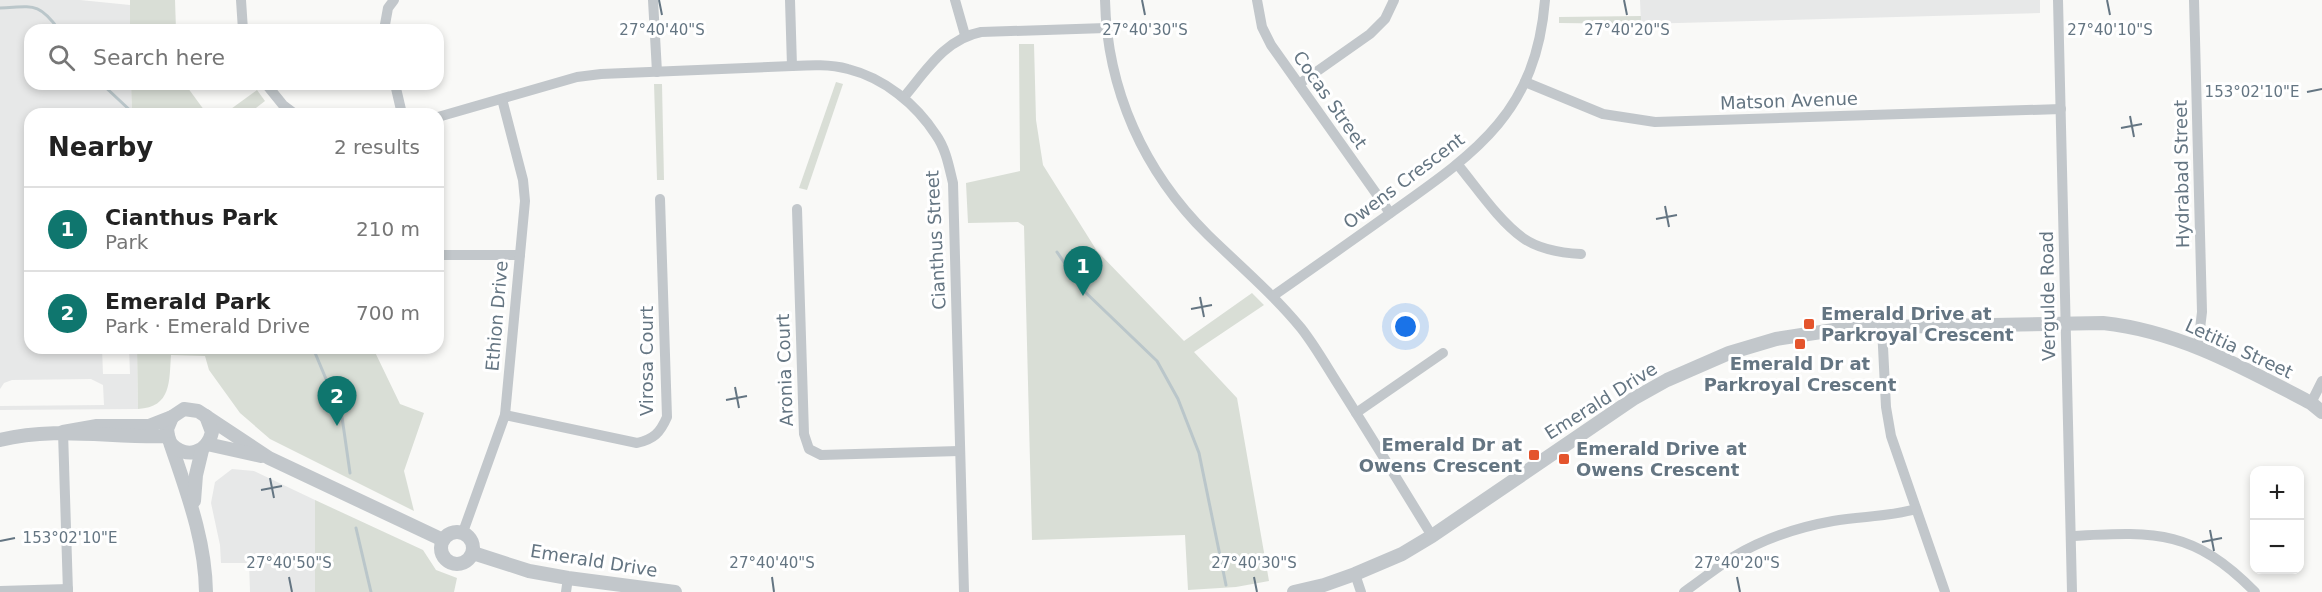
<!DOCTYPE html>
<html lang="en">
<head>
<meta charset="utf-8">
<style>
  body { margin:0; font-family:"DejaVu Sans",sans-serif; background:#f6f6f6; color:#222 }
  .controls { position:absolute; right:18px; bottom:18px; display:grid; overflow:hidden; border-radius:12px; box-shadow:0 3px 9px #0003 }
  .controls button { width:54px; height:54px; display:grid; place-items:center; padding:0; border:0; border-bottom:2px solid #e0e0e0; background:#fff; color:#222; font:30px sans-serif }
  .you { position:absolute; left:1406px; top:327px; width:21px; height:21px; margin:-15px; border:4px solid #fff; border-radius:50%; background:#1a73e8; box-shadow:0 0 0 9px #1a73e833 }
  .badge { display:grid; place-items:center; width:39px; height:39px; border-radius:50%; background:#0f766e; color:#fff; font-size:20px; font-weight:700 }
  .pin { position:absolute; translate:-50% -50px; filter:drop-shadow(0 2px 3px #0008) }
  .pin::after { content:''; position:absolute; top:32px; width:21px; height:18px; background:inherit; clip-path:polygon(0 0,100% 0,50% 100%) }
  .list { margin:0; padding:0; list-style:none }
  h2 { display:flex; justify-content:space-between; align-items:center; height:78px; margin:0; padding:0 24px; font-size:26px }
  h2 small { font-size:20px; font-weight:400; color:#767676 }
  .list li { display:grid; grid-template-columns:39px 1fr auto; gap:18px; align-items:center; box-sizing:border-box; height:84px; padding:0 24px; border-top:2px solid #e0e0e0 }
  .list b { display:block; font-size:22px; white-space:nowrap }
  .list p { margin:0; font-size:20px; white-space:nowrap; color:#767676 }
  .list em { font-size:20px; font-style:normal; color:#767676 }
  .icon { flex:none; width:33px; height:33px; fill:none; stroke:currentColor; stroke-width:2; stroke-linecap:round; stroke-linejoin:round }
  .map { position:relative; flex:none; width:2322px; height:592px; overflow:hidden }
  .search { position:absolute; background:#fff; box-shadow:0 3px 9px #0003; left:24px; top:24px; width:420px; height:66px; display:flex; align-items:center; gap:15px; box-sizing:border-box; padding:0 21px; border-radius:18px; color:#767676; font-size:22px }
  .panel { position:absolute; background:#fff; box-shadow:0 3px 9px #0003; left:24px; top:108px; width:420px; height:246px; border-radius:18px }
  .map>svg:first-child { display:block }
  .built { fill:#e7e8e8 }
  .green { fill:#d9ded6 }
  .lines { fill:none; stroke-linecap:round; stroke-linejoin:round }
  .stream { stroke:#bac6ca; stroke-width:3 }
  .minor { stroke:#c2c7cb; stroke-width:10 }
  .tertiary { stroke:#c2c7cb; stroke-width:14 }
  .ticks { fill:none; stroke:#647582; stroke-width:2 }
  .poi-dot { fill:#e4542c; stroke:#fff; stroke-width:2 }
  .labels { text-anchor:middle; stroke-width:6; stroke-linejoin:round; paint-order:stroke }
  .street-label { font-size:18px; fill:#647582; stroke:#fff }
  .poi-label { font-size:18px; font-weight:bold; fill:#647582; stroke:#fff; text-anchor:start }
  .ticks-label { font-size:15px; text-anchor:middle; fill:#647582; stroke:#fff; stroke-width:6; stroke-linejoin:round; paint-order:stroke }
</style>
</head>
<body>
<div class="map">
<svg width="2322" height="592" viewBox="0 0 2322 592">
  <rect width="100%" height="100%" fill="#f9f9f7"/>
  <g class="built">
    <polygon points="0,0 80,0 130,5 130,30 30,30 30,84 131,84 132,114 30,114 30,348 102,348 103,374 130,374 129,348 137,348 138,409 0,410 0,406 104,405 103,385 91,379 12,380 4,383 0,389"/>
    <polygon points="1640,0 2040,0 2040,13 1641,24"/>
    <polygon points="232,469 254,471 315,500 315,592 250,592 249,563 221,563 220,545 211,503 215,482"/>
  </g>
  <g class="green">
    <polygon points="130,0 175,0 176,30 130,30"/>
    <polygon points="1641,16 1641,24 1559,23 1559,17"/>
    <polygon points="1019,44 1034,44 1036,120 1043,165 1097,251 1184,341 1252,293 1264,305 1194,352 1237,398 1269,581 1236,587 1188,590 1185,535 1032,540 1024,226 1018,222 968,223 966,183 1020,171"/>
    <polygon points="836,82 843,84 807,190 799,188"/>
    <polygon points="131,84 185,84 207,114 132,114"/>
    <polygon points="654,84 662,84 664,180 657,180"/>
    <polygon points="257,90 265,101 248,114 224,114"/>
    <path d="M137 348H373L400 404 424 413 404 471 414 511 270 439 240 413 209 370 205 356 171 355C169 381 172 407 138 409Z"/>
    <polygon points="315,500 423,550 436,570 457,578 454,592 315,592"/>
  </g>
  <g class="lines">
    <g class="stream">
      <path d="M0 8C32 7 38 1 59 30"/>
      <polyline points="102,84 134,114"/>
      <polyline points="1057,252 1083,290 1157,361 1178,399 1199,453 1226,585"/>
      <polyline points="313,348 342,417 350,473"/>
      <polyline points="356,528 371,592"/>
    </g>
    <g class="minor">
      <polyline points="241,0 243,30"/>
      <polyline points="653,0 657,72"/>
      <polyline points="790,0 792,66"/>
      <polyline points="955,0 965,35"/>
      <path d="M1105 0C1107 90 1144 172 1208 235 1240 266 1273 294 1301 328 1316 347 1328 369 1341 389 1372 438 1402 487 1432 536"/>
      <polyline points="1257,0 1262,27 1271,45 1390,213"/>
      <polyline points="2058,0 2072,592"/>
      <polyline points="2194,0 2202,312 2198,346"/>
      <polyline points="384,30 388,8 394,0"/>
      <polyline points="1525,82 1603,114 1655,122 2061,109"/>
      <polyline points="266,84 283,105 295,114"/>
      <polyline points="395,84 402,114"/>
      <polyline points="1299,84 1370,34 1385,19 1394,0"/>
      <path d="M904 97C926 71 945 39 981 32L1106 28"/>
      <path d="M438 117 577 77 601 74 792 66C811 65 830 64 848 69 884 78 916 104 936 135 946 149 949 167 953 183L964 592"/>
      <path d="M1458 165C1477 188 1499 221 1523 238 1540 250 1561 253 1581 254"/>
      <polyline points="797,209 804,434 809,449 821,455 959,451"/>
      <polyline points="438,255 520,255"/>
      <path d="M1273 296C1313 268 1353 240 1392 212 1477 152 1536 112 1545 0"/>
      <polyline points="1882,327 1886,407 1891,436 1945,592"/>
      <polyline points="2311,403 2322,381"/>
      <polyline points="1356,413 1443,353"/>
      <path d="M505 415 637 443C654 439 660 433 667 417L660 199"/>
      <polyline points="63,432 68,592"/>
      <polyline points="463,532 505,415 525,201 523,180 502,99"/>
      <path d="M2071 536C2154 532 2192 528 2255 592"/>
      <polyline points="1355,574 1361,592"/>
      <polyline points="0,591 68,589"/>
      <polyline points="566,592 568,578"/>
      <path d="M1684 592C1700 581 1716 568 1733 557 1763 539 1799 527 1833 521 1861 516 1889 517 1916 509"/>
    </g>
    <g class="tertiary">
      <path d="M172 417 167 429 168 436C185 488 205 536 206 592"/>
      <polyline points="63,432 97,426 149,426 172,417 184,409 198,411 269,458 443,540"/>
      <path d="M0 440C55 426 111 438 168 436"/>
      <path d="M171 444C186 459 207 454 212 432L206 416"/>
      <polyline points="207,444 261,456"/>
      <polyline points="194,501 196,475 202,450"/>
      <circle cx="457" cy="548" r="16"/>
      <polyline points="473,553 529,571 568,578 675,592"/>
      <path d="M1294 592 1324 585 1355 574 1402 554 1432 536 1633 399 1667 380 1729 353 1776 339 1834 330 1882 327 2103 323C2179 331 2244 368 2311 403L2322 412"/>
    </g>
  </g>
  <path class="ticks" d="M659 0 662 15M1142 0 1145 15M1624 0 1627 15M2107 0 2110 15M2307 92 2322 89M2130 116 2134 137M2121 128 2142 124M1665 206 1669 227M1656 219 1677 215M1200 297 1204 317M1191 309 1212 305M735 387 739 408M726 400 747 396M270 478 274 498M261 490 282 486M2210 530 2214 551M0 541 15 538M2202 542 2222 538M289 577 292 592M772 577 774 592M1254 577 1257 592M1737 577 1740 592"/>
  <g class="poi-dot">
    <rect x="1803" y="318" width="12" height="12" rx="3"/>
    <rect x="1794" y="338" width="12" height="12" rx="3"/>
    <rect x="1528" y="449" width="12" height="12" rx="3"/>
    <rect x="1558" y="453" width="12" height="12" rx="3"/>
  </g>
  <g class="labels">
    <g class="street-label">
      <text transform="translate(1330 100) rotate(55)" y="6">Cocas Street</text>
      <text transform="translate(1789 101) rotate(-2)" y="6">Matson Avenue</text>
      <text transform="translate(2182 174) rotate(-91)" y="6">Hydrabad Street</text>
      <text transform="translate(1404 181) rotate(-37)" y="6">Owens Crescent</text>
      <text transform="translate(936 240) rotate(-93)" y="6">Cianthus Street</text>
      <text transform="translate(2048 296) rotate(-91)" y="6">Vergulde Road</text>
      <text transform="translate(497 316) rotate(-85)" y="6">Ethion Drive</text>
      <text transform="translate(2239 349) rotate(25)" y="6">Letitia Street</text>
      <text transform="translate(647 361) rotate(-90)" y="6">Virosa Court</text>
      <text transform="translate(785 370) rotate(-92)" y="6">Aronia Court</text>
      <text transform="translate(1601 401) rotate(-32)" y="6">Emerald Drive</text>
      <text transform="translate(594 561) rotate(9)" y="6">Emerald Drive</text>
    </g>
    <g class="poi-label">
      <text x="1821" y="320">Emerald Drive at<tspan x="1821" dy="21">Parkroyal Crescent</tspan></text>
      <text x="1800" y="370" text-anchor="middle">Emerald Dr at<tspan x="1800" dy="21">Parkroyal Crescent</tspan></text>
      <text x="1522" y="451" text-anchor="end">Emerald Dr at<tspan x="1522" dy="21">Owens Crescent</tspan></text>
      <text x="1576" y="455">Emerald Drive at<tspan x="1576" dy="21">Owens Crescent</tspan></text>
    </g>
  </g>
  <g class="ticks-label">
    <text x="662" y="35">27°40'40"S</text>
    <text x="1145" y="35">27°40'30"S</text>
    <text x="1627" y="35">27°40'20"S</text>
    <text x="2110" y="35">27°40'10"S</text>
    <text x="2252" y="97">153°02'10"E</text>
    <text x="70" y="543">153°02'10"E</text>
    <text x="289" y="568">27°40'50"S</text>
    <text x="772" y="568">27°40'40"S</text>
    <text x="1254" y="568">27°40'30"S</text>
    <text x="1737" y="568">27°40'20"S</text>
  </g>
</svg>
<div class="controls">
<button>+</button>
<button>−</button>
</div>
<div class="you"></div>
<div class="pin badge" style="left:1083px;top:296px">1</div>
<div class="pin badge" style="left:337px;top:426px">2</div>
<div class="search"><svg class="icon" aria-label="search" viewBox="0 0 24 24"><circle cx="10" cy="10" r="6"/><path d="M15 15l6 6"/></svg>Search here</div>
<section class="panel">
<h2>Nearby<small>2 results</small></h2>
<ul class="list">
<li><span class="badge">1</span><div><b>Cianthus Park</b><p>Park</p></div><em>210 m</em></li>
<li><span class="badge">2</span><div><b>Emerald Park</b><p>Park · Emerald Drive</p></div><em>700 m</em></li>
</ul>
</section>
</div>
</body>
</html>
